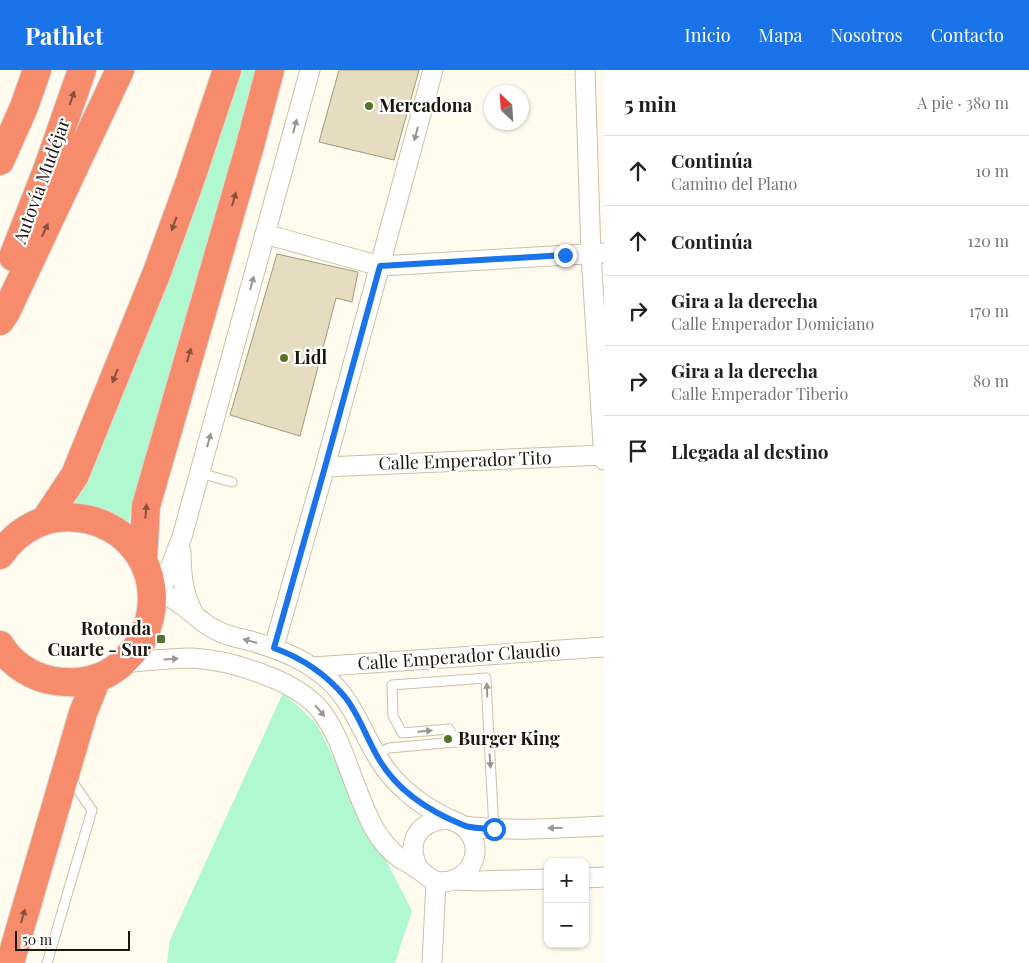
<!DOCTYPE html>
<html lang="es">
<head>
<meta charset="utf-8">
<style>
  body { margin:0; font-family:"Playfair Display",serif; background:#f2f2f2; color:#202124 }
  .controls { position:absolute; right:15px; bottom:15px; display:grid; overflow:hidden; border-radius:10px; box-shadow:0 1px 4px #0004 }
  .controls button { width:45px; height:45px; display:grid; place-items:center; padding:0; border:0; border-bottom:1px solid #e0e0e0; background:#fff; color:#202124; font:25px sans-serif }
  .compass { position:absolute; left:484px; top:15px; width:45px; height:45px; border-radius:50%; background:#fff; box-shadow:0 1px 4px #0004; rotate:335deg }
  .scale { position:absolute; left:15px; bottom:12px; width:115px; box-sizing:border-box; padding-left:5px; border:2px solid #1b170d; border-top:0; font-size:14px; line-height:18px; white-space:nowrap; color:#1b170d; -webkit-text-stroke:4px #fff; paint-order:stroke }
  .stop { position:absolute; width:15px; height:15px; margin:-11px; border:4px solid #1a73e8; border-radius:50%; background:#fff }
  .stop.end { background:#1a73e8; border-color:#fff; box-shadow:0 1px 5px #0008 }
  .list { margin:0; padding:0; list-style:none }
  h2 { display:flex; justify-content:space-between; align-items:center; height:65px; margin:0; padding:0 20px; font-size:21px }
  h2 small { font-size:16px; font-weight:400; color:#757577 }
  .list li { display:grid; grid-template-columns:32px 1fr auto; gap:15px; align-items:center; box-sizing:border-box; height:70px; padding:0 20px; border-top:1px solid #e0e0e0 }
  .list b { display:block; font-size:19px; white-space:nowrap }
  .list p { margin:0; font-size:16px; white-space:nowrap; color:#757577 }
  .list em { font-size:16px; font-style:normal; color:#757577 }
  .icon { flex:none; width:28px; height:28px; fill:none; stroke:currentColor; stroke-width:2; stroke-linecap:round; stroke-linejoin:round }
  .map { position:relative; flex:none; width:604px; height:893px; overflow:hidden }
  header { display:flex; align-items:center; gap:30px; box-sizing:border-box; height:70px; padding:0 25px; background:#1a73e8; color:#fff }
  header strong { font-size:24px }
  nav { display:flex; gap:28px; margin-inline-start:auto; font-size:18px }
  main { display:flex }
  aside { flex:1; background:#fff }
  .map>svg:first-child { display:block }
  .green { fill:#b0f8cf }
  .building { fill:#e6ddc0; stroke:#a2997e }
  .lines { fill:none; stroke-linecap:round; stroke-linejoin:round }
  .lane-casing { stroke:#cbc1a5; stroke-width:11 }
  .street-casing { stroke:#cbc1a5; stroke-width:21 }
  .highway-casing { stroke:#dbdad8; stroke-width:30 }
  .lane { stroke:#fff; stroke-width:9 }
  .street { stroke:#fff; stroke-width:19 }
  .highway { stroke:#f78c6c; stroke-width:28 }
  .oneway { fill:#89523c }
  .oneway2 { fill:#989792 }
  .route { stroke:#1a73e8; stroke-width:6 }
  .poi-dot { fill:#567429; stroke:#fff; stroke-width:2 }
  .labels { text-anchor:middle; stroke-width:4.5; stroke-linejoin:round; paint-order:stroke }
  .poi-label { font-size:18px; font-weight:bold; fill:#1b170d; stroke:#fff; text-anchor:start }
  .street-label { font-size:18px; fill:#1b170d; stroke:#fff }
</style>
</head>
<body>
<header>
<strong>Pathlet</strong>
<nav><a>Inicio</a><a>Mapa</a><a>Nosotros</a><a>Contacto</a></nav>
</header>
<main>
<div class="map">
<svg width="604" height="893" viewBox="0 0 604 893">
  <rect width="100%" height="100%" fill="#fffbef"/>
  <g class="green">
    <polygon points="237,0 258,0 132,434 128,458 74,434 134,284"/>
    <polygon points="283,623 316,653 412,841 395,893 167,893 170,870"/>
  </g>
  <g class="building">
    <polygon points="339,0 419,0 394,90 319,72"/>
    <polygon points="277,184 358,202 352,232 336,228 300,366 230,345"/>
  </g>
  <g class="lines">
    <g class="lane-casing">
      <g id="lane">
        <polyline points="200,403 232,412"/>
        <polyline points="456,672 449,659 402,663 393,646 392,615 486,608 489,669"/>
        <polyline points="376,684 389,678 489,669 494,759"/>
        <polyline points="47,893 92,740 69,707"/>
      </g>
    </g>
    <g class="street-casing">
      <g id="street">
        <polyline points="585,0 591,184 604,390"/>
        <polyline points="265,164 380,196 604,183"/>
        <polyline points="325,397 604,385"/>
        <path d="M181 481C181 504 183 524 194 544"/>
        <polyline points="153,532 161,521 182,467 310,0"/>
        <polyline points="274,577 325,397 433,0"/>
        <path d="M123 593C145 591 169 588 192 588 230 590 297 610 321 641 337 662 345 688 354 712 365 740 375 771 401 789 408 793 415 797 421 801 426 805 430 809 436 811 465 817 487 784 468 761 461 752 451 751 441 745 417 733 394 713 380 691 363 664 354 635 332 613 308 590 281 580 251 571 239 568 226 566 216 560 203 554 194 544 183 536 173 528 162 522 152 516"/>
        <polyline points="313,597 604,577"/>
        <path d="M464 756C510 762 557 758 604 756"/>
        <path d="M420 801C404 774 417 751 448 749"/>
        <polyline points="585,808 604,807"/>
        <polyline points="454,810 480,811 548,809"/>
        <polyline points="432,893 436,811"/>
      </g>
    </g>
    <g class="highway-casing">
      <g id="highway">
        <polyline points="0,91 24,37 37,0"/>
        <polyline points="13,187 47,100 82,0"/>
        <polyline points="0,251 6,242 120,0"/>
        <polyline points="45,450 75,405 157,202 190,111 227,0"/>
        <path d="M0 485C18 459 46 444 78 448 94 449 107 455 120 464 154 491 160 532 142 570 140 575 134 580 130 585 121 595 110 604 97 608 83 613 69 613 55 611 33 608 11 594 0 575"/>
        <polyline points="143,490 146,436 249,79 270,0"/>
        <polyline points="10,893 83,643 97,608"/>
      </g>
    </g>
    <use href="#lane" class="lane"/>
    <use href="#street" class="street"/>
    <use href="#highway" class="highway"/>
  </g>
  <defs><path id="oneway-solid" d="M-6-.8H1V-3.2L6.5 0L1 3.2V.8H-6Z" transform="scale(1.25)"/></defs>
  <g class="oneway">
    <use href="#oneway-solid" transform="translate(72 28) rotate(-71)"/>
    <use href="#oneway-solid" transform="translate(234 129) rotate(-74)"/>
    <use href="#oneway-solid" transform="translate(174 154) rotate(110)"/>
    <use href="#oneway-solid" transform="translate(45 160) rotate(-65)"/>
    <use href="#oneway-solid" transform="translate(189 285) rotate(-74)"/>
    <use href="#oneway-solid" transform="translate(115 306) rotate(112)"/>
    <use href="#oneway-solid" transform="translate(146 441) rotate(-85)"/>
    <use href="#oneway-solid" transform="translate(23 846) rotate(-74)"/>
  </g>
  <g class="oneway2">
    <use href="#oneway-solid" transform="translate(295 56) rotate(-75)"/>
    <use href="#oneway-solid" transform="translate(416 64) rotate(105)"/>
    <use href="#oneway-solid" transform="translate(252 213) rotate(-75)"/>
    <use href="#oneway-solid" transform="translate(209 370) rotate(-75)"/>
    <use href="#oneway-solid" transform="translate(250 571) rotate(-164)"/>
    <use href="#oneway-solid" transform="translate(171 589) rotate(-3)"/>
    <use href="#oneway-solid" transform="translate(487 620) rotate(-92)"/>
    <use href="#oneway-solid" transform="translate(320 641) rotate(50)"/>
    <use href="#oneway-solid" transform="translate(425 661) rotate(-5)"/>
    <use href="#oneway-solid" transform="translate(490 691) rotate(86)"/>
    <use href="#oneway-solid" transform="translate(555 758) rotate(178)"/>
  </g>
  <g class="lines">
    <path class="route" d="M494 759C484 758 472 759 463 755 431 742 398 721 380 691 367 670 360 646 345 627 325 603 302 588 274 578L325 397 380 196 565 185"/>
  </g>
  <g class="poi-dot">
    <circle cx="369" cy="36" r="5"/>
    <circle cx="284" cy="288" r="5"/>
    <rect x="156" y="564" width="10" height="10" rx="2.5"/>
    <circle cx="448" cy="669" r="5"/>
  </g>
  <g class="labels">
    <g class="poi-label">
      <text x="379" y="42">Mercadona</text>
      <text x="294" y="294">Lidl</text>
      <text x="151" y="565" text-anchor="end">Rotonda<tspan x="151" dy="21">Cuarte - Sur</tspan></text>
      <text x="458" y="675">Burger King</text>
    </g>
    <g class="street-label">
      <text transform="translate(42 111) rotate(-70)" y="6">Autovía Mudéjar</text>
      <text transform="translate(465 391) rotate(-2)" y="6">Calle Emperador Tito</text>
      <text transform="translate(459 587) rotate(-4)" y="6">Calle Emperador Claudio</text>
    </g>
  </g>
</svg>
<div class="controls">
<button>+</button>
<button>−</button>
</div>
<svg class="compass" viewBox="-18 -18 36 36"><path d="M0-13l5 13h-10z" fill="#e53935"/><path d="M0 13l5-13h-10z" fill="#757577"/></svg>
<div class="scale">50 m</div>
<div class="stop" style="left:494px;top:759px"></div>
<div class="stop end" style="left:565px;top:185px"></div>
</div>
<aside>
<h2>5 min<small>A pie · 380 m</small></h2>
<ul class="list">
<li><svg class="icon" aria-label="ahead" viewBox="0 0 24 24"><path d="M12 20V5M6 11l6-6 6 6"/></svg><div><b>Continúa</b><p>Camino del Plano</p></div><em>10 m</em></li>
<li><svg class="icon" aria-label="ahead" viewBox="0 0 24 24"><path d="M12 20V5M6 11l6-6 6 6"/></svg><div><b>Continúa</b></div><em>120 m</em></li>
<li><svg class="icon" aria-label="right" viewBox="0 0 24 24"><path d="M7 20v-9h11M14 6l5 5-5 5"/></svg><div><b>Gira a la derecha</b><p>Calle Emperador Domiciano</p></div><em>170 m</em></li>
<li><svg class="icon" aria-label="right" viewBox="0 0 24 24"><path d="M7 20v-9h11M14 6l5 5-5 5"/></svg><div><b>Gira a la derecha</b><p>Calle Emperador Tiberio</p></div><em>80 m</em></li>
<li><svg class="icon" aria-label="arrive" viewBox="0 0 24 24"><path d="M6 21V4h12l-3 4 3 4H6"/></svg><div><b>Llegada al destino</b></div></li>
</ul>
</aside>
</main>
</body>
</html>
